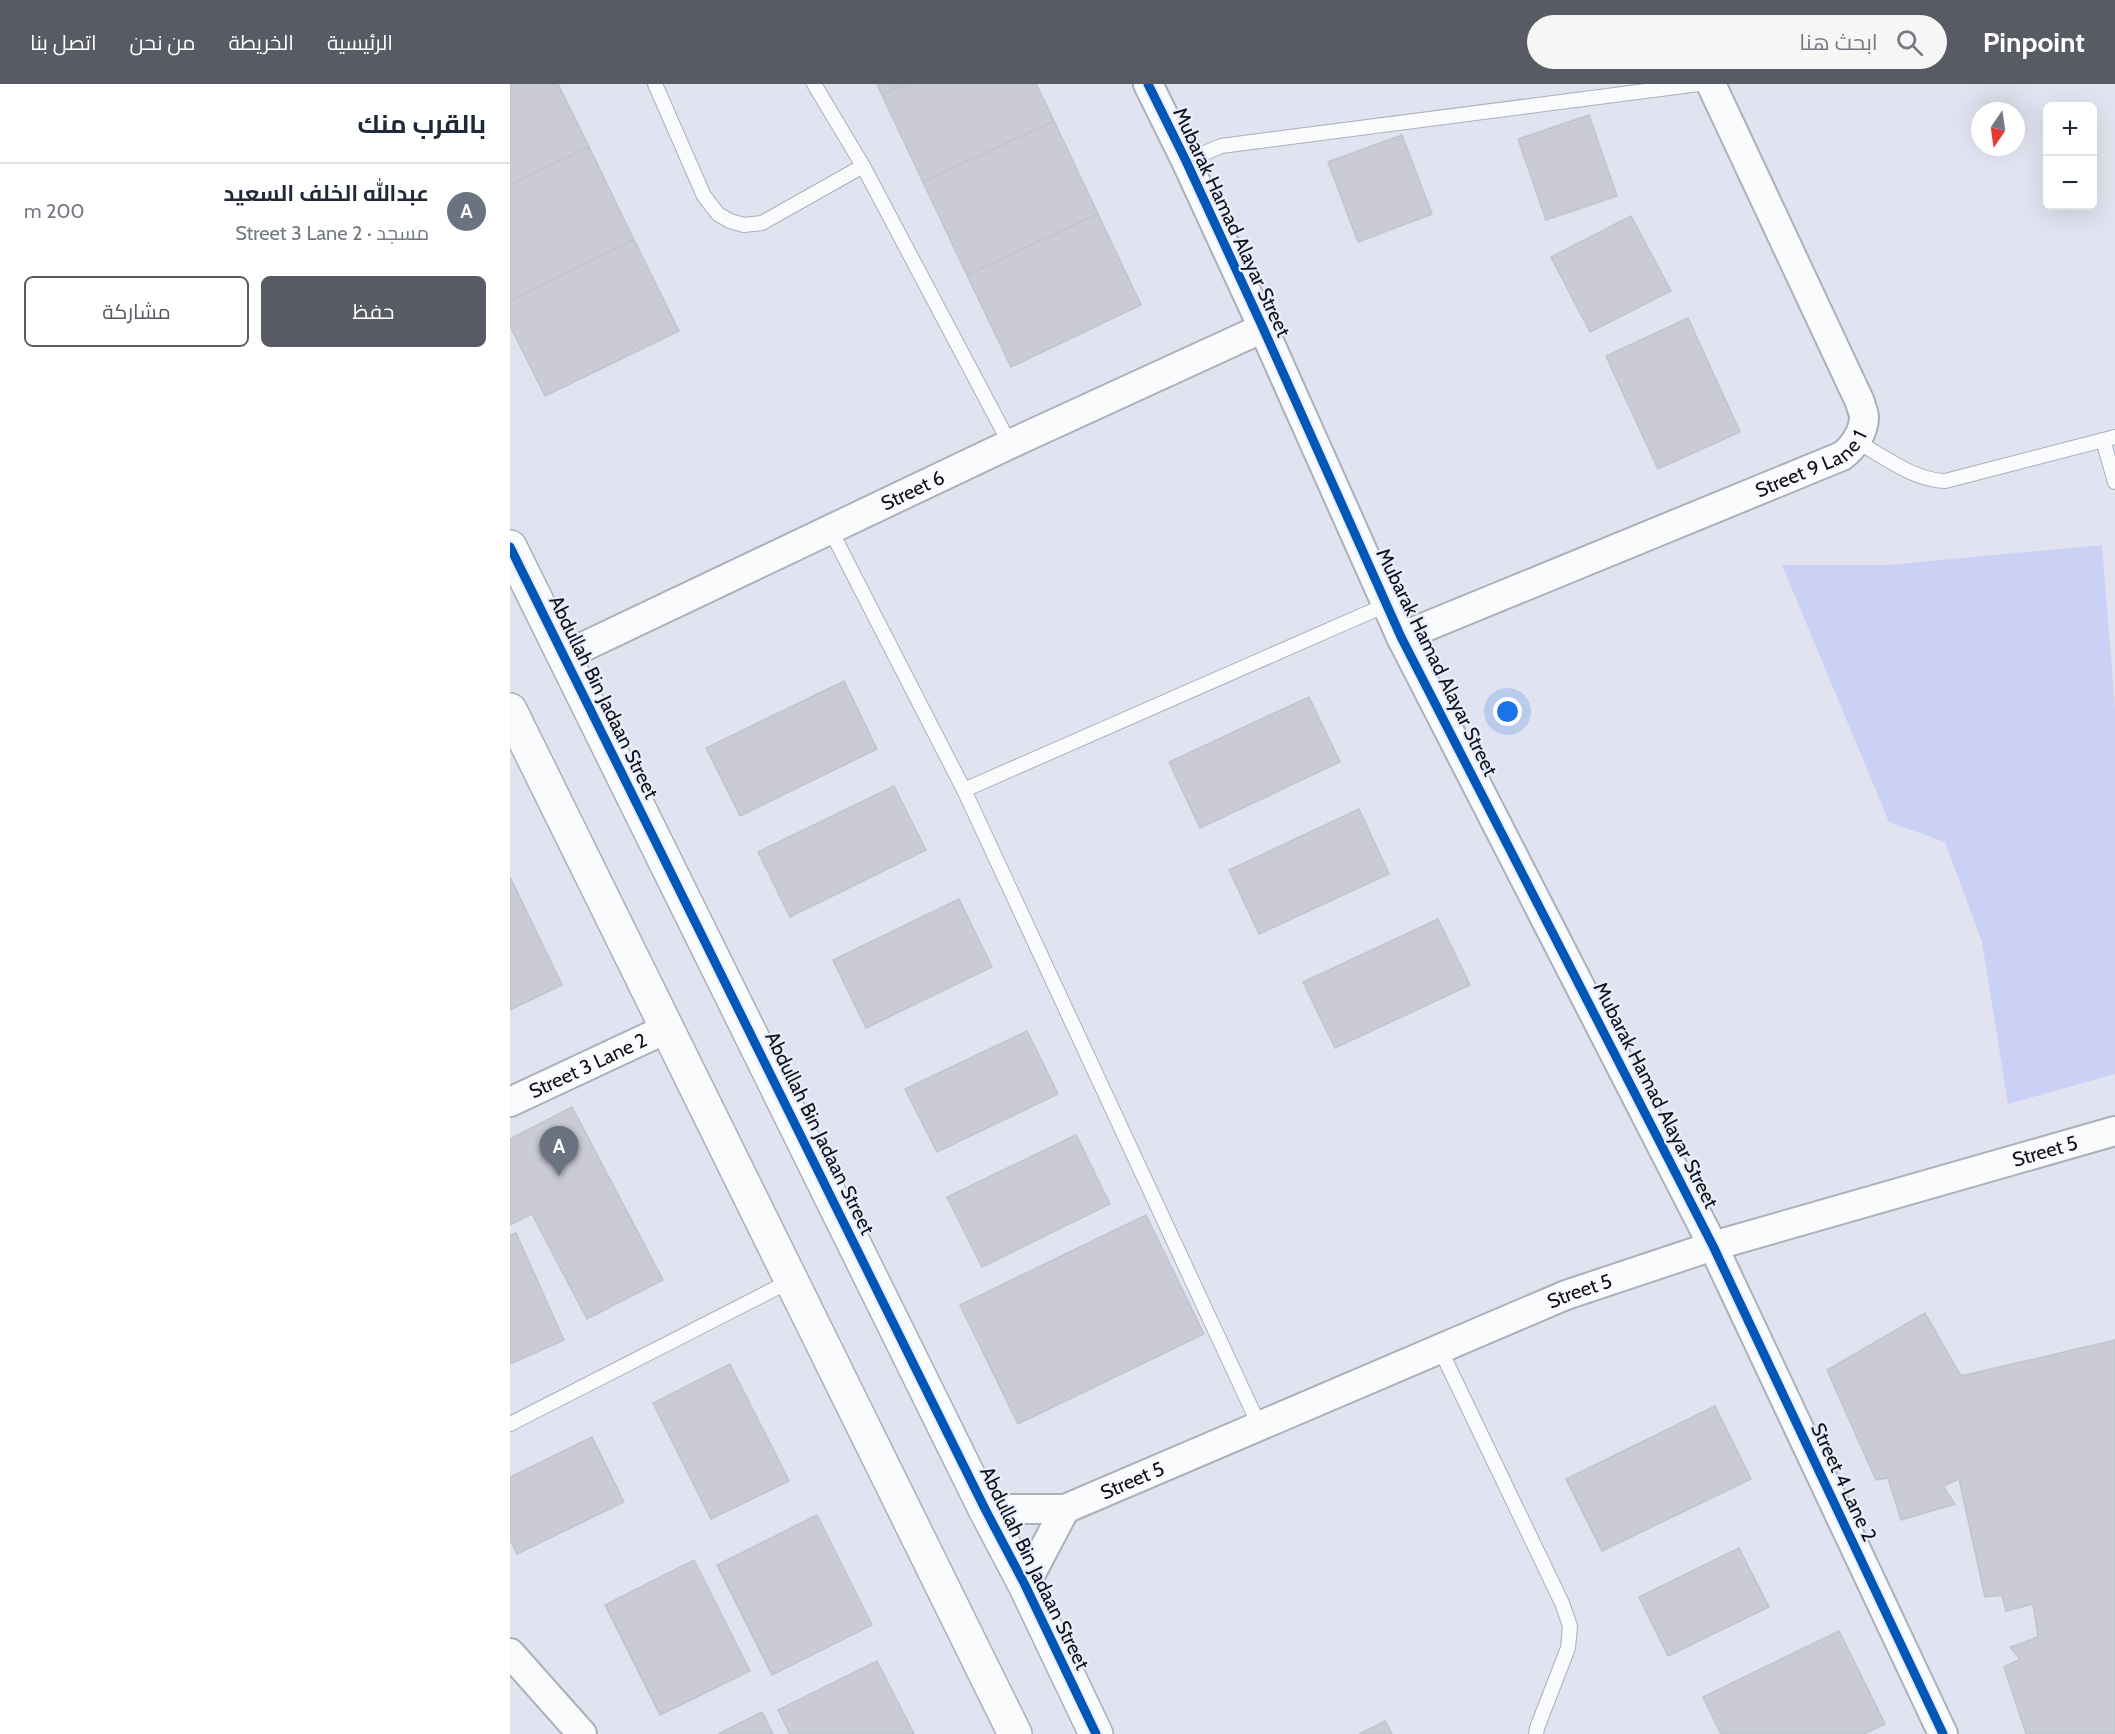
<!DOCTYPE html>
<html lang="ar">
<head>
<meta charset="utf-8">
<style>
  body { margin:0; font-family:Cabin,Cairo,sans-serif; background:#f6f6f7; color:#1f2937; direction:rtl }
  .controls { position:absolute; right:18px; top:18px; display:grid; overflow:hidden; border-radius:9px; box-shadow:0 6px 24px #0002 }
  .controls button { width:54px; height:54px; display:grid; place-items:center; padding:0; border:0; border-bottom:2px solid #e0e1e3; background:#fff; color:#1f2937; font:30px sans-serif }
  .compass { position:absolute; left:1461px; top:18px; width:54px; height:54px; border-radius:50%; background:#fff; box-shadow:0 6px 24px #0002; rotate:193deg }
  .you { position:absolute; left:998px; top:628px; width:21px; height:21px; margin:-15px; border:4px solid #fff; border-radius:50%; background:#1a73e8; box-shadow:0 0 0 9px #1a73e833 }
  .badge { display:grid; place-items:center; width:39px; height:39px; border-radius:50%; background:#585a64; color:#fff; font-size:20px; font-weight:700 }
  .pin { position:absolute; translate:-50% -50px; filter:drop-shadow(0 2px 3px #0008) }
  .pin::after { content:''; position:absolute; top:32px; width:21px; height:18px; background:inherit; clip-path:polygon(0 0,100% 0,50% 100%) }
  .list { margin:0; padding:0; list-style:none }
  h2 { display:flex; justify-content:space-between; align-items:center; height:78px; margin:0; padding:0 24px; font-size:26px }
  h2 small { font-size:20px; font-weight:400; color:#747a83 }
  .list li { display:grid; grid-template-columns:39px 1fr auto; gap:18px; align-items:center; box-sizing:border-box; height:96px; padding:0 24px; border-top:2px solid #e0e1e3 }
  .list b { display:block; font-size:22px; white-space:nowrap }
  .list p { margin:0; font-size:20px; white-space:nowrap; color:#747a83 }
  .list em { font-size:20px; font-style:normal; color:#747a83 }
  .actions { display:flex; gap:12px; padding:18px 24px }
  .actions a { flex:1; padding:14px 0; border:2px solid #585a64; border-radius:9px; text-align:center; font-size:21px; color:#585a64 }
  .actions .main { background:#585a64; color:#fff }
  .icon { flex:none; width:33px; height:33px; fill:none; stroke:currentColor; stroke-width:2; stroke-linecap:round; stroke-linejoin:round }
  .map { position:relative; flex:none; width:1605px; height:1650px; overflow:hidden; direction:ltr }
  header { display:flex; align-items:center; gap:36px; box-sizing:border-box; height:84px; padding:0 30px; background:#585a64; color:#fff }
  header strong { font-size:28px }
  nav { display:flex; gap:33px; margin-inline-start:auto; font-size:21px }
  .search { width:420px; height:54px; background:#f6f6f7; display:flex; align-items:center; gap:15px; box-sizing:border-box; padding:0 21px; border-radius:33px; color:#747a83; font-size:22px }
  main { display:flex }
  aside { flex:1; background:#fff }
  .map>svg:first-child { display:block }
  .green { fill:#cbd1f5 }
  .building { fill:#cacbd6; stroke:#c1c3cd; stroke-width:1.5 }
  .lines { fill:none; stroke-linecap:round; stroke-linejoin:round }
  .service-casing { stroke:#adafb9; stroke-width:16 }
  .minor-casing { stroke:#adafb9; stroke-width:32 }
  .tertiary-casing { stroke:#adafb9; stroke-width:36 }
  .service { stroke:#fafbfd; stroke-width:14 }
  .minor { stroke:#fafbfd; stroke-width:28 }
  .tertiary { stroke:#fafbfd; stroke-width:33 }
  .cycleway-casing { stroke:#eaedfb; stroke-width:13 }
  .cycleway { stroke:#0057b8; stroke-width:9 }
  .labels { text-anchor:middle; stroke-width:4.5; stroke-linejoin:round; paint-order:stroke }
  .street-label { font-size:20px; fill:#0f1118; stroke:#eaedfb }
</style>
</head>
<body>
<header>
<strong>Pinpoint</strong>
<div class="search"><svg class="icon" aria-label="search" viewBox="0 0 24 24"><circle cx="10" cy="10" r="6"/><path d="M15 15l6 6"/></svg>ابحث هنا</div>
<nav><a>الرئيسية</a><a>الخريطة</a><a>من نحن</a><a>اتصل بنا</a></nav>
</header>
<main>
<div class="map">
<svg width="1605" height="1650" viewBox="0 0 1605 1650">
  <rect width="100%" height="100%" fill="#e1e3f1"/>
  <polygon class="green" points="1592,461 1605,624 1605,990 1498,1020 1472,858 1435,758 1379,738 1272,481 1378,481"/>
  <g class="building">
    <polygon points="0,0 48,0 79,63 0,101"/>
    <polygon points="367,0 395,0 372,11"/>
    <polygon points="395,0 526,0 544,37 413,98 372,11"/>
    <polygon points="1079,31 1107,112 1036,136 1008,55"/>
    <polygon points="544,37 588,130 457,191 413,98"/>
    <polygon points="892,51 922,130 848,158 818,78"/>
    <polygon points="79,63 124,156 0,217 0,101"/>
    <polygon points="588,130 631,221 501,283 457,191"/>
    <polygon points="1121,132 1161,207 1080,248 1041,173"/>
    <polygon points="124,156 169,247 35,312 0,242 0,217"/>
    <polygon points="1178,234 1230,348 1148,385 1096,272"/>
    <polygon points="334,597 367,665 230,732 196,664"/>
    <polygon points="799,613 830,678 690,744 659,678"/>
    <polygon points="384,702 416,766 280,833 248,768"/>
    <polygon points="849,725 879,790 749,850 719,786"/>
    <polygon points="0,793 52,901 0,926"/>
    <polygon points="449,815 482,883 356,944 323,876"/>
    <polygon points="928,835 960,901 825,964 793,898"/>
    <polygon points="517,947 548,1010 427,1068 395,1005"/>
    <polygon points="62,1023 153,1196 77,1235 22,1130 0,1141 0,1055"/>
    <polygon points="566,1051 600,1120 472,1183 437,1113"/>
    <polygon points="636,1131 694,1250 508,1340 450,1221"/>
    <polygon points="6,1149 54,1256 0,1280 0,1151"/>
    <polygon points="1415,1229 1451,1292 1605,1256 1605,1650 1516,1650 1494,1583 1510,1575 1500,1563 1528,1553 1523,1520 1496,1527 1492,1511 1475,1513 1449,1395 1433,1402 1445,1420 1391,1436 1378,1394 1366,1396 1317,1286"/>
    <polygon points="220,1280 279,1397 201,1435 143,1319"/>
    <polygon points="1205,1322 1241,1395 1092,1467 1056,1395"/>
    <polygon points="82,1353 114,1418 7,1470 0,1456 0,1393"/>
    <polygon points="307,1431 362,1541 262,1591 207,1481"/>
    <polygon points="1229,1464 1259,1523 1158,1572 1129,1513"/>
    <polygon points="184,1476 240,1587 150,1631 95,1521"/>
    <polygon points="1329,1547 1375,1640 1354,1650 1211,1650 1193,1613"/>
    <polygon points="367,1577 404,1650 280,1650 268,1626"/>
    <polygon points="252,1628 263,1650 208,1650"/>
    <polygon points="875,1637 882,1650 849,1650"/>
  </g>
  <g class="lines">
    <g class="service-casing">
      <g id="service">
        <polyline points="145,0 194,112 208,130 220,137 234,141 252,139 353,82"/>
        <polyline points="304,0 353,82 500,360"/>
        <polyline points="676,77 711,62 1189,0"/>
        <polyline points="1593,356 1605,398"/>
        <path d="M1346 357C1373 372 1403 396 1435 397L1605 353"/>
        <polyline points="320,445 454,706 750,1343"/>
        <polyline points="454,706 876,521"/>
        <polyline points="930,1265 1052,1519 1060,1542 1058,1564 1027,1644 1026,1650"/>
        <polyline points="0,1340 280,1197"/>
      </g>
    </g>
    <g class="minor-casing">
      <g id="minor">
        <polyline points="638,0 676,77 753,244 891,553 1203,1162 1433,1650"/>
        <path id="s1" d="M891 553 1332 372C1343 364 1354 348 1354 333 1354 329 1351 323 1350 318L1201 0"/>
        <path id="s2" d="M54 572 500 360 753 244"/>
        <path id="s3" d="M0 1018 156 945"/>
        <path id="s4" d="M475 1425H555L1056 1211 1203 1162 1605 1047"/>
        <polyline points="515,1501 555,1425"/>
        <polyline points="0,1569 72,1650"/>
      </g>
    </g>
    <g class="tertiary-casing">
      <g id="tertiary">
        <polyline points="0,463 475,1425 515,1501 586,1650"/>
        <polyline points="0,626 505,1650"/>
      </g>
    </g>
    <use href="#service" class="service"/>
    <use href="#minor" class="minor"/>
    <use href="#tertiary" class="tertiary"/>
    <g class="cycleway-casing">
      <g id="cycleway">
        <polyline points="638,0 676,77 753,244 891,553 1203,1162 1433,1650"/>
        <polyline points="0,463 475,1425 515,1501 586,1650"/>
      </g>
    </g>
    <use href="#cycleway" class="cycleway"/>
  </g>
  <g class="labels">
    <g class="street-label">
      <text transform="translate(722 138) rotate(65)" y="7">Mubarak Hamad Alayar Street</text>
      <text dy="7" stroke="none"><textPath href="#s1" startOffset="446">Street 9 Lane 1</textPath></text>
      <text dy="7" stroke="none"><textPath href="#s2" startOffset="386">Street 6</textPath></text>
      <text transform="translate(927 578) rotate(64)" y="7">Mubarak Hamad Alayar Street</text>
      <text transform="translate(94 613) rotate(64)" y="7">Abdullah Bin Jadaan Street</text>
      <text dy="7" stroke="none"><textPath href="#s3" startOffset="86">Street 3 Lane 2</textPath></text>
      <text transform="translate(1146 1011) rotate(63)" y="7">Mubarak Hamad Alayar Street</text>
      <text transform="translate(310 1049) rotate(64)" y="7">Abdullah Bin Jadaan Street</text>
      <text dy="7" stroke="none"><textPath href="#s4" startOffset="1125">Street 5</textPath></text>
      <text dy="7" stroke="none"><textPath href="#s4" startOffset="639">Street 5</textPath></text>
      <text dy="7" stroke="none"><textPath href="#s4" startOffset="153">Street 5</textPath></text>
      <text transform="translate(1334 1398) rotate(65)" y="7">Street 4 Lane 2</text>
      <text transform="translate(525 1484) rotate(64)" y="7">Abdullah Bin Jadaan Street</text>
    </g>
  </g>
</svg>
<div class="controls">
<button>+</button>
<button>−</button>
</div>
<svg class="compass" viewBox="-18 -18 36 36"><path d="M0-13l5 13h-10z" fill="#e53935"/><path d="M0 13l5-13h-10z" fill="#747a83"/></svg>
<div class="you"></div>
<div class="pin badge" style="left:49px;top:1092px;background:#6b7280">A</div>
</div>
<aside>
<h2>بالقرب منك<small></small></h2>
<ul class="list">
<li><span class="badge" style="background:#6b7280">A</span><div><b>عبدالله الخلف السعيد</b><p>مسجد · Street 3 Lane 2</p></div><em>200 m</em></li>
</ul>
<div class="actions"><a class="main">حفظ</a><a>مشاركة</a></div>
</aside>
</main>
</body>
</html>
